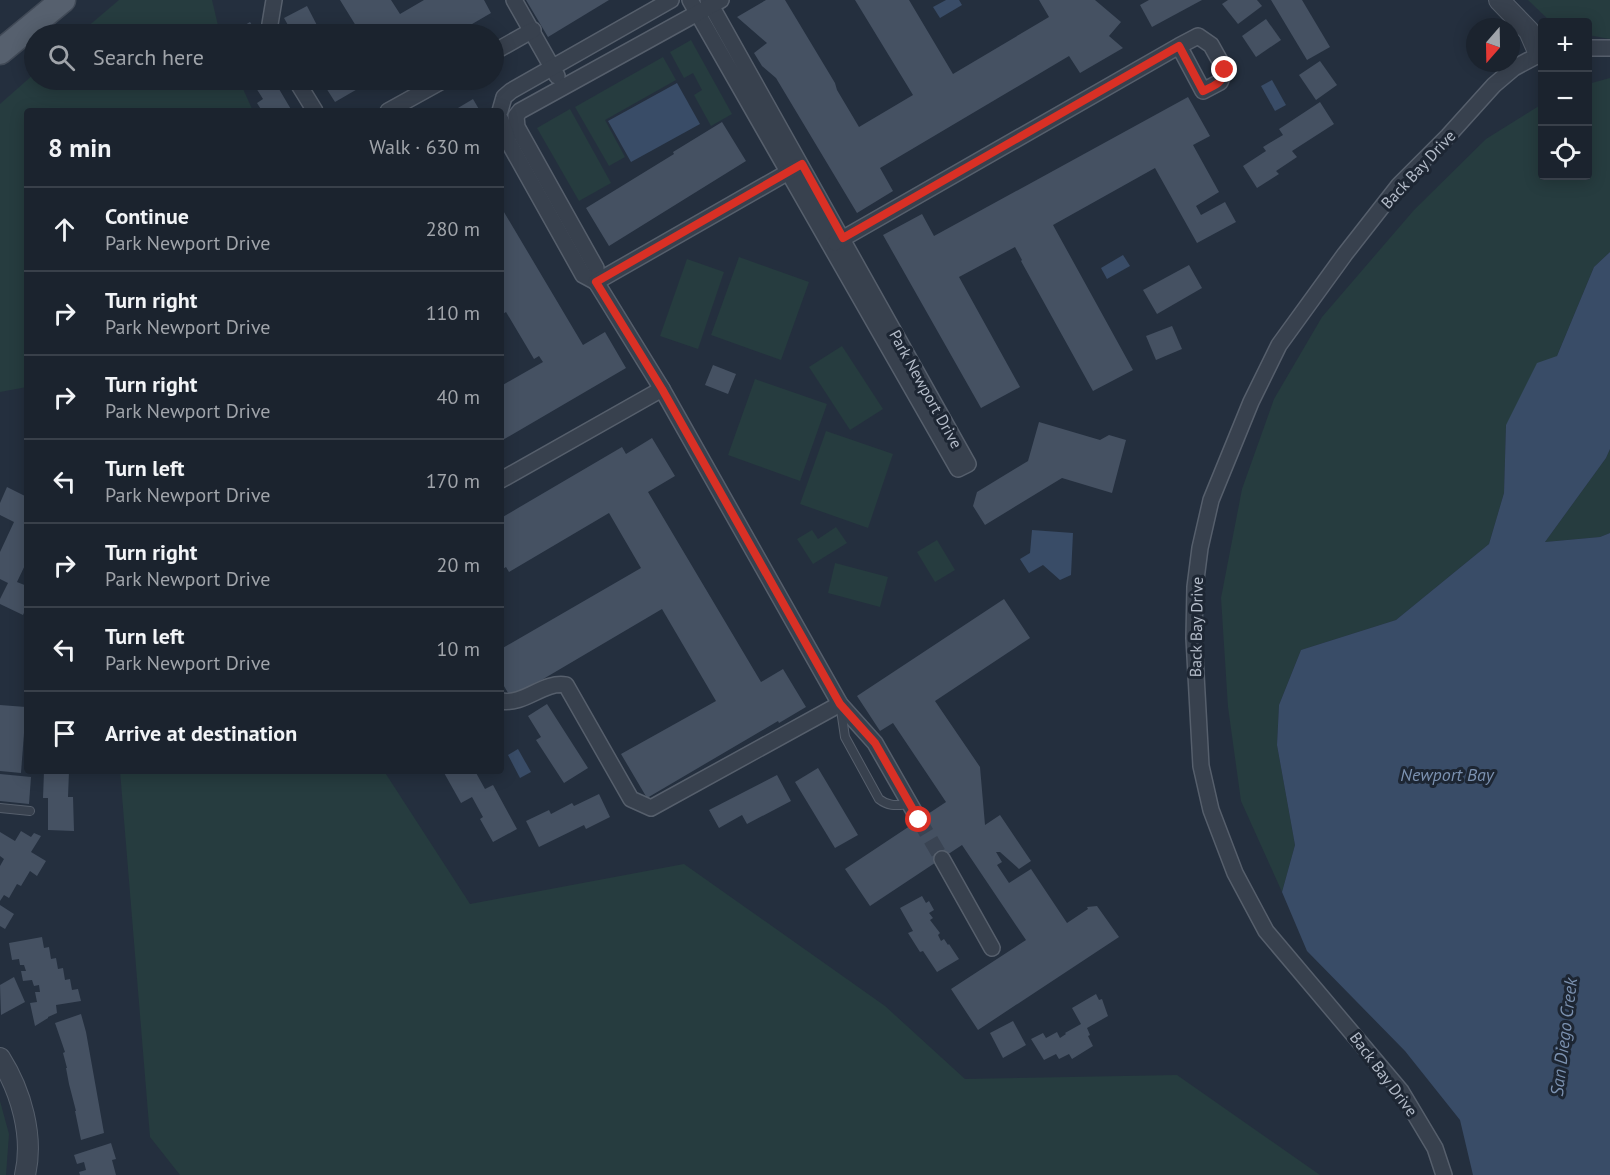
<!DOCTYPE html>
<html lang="en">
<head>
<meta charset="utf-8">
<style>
  body { margin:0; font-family:"PT Sans",sans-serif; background:#242b36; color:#f1f3f6 }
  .controls { position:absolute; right:18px; top:18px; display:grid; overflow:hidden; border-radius:6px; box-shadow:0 3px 15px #0003 }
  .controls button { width:54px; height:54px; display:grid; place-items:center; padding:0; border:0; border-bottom:2px solid #39404a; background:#1b232e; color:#f1f3f6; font:30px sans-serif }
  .compass { position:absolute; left:1466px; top:18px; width:54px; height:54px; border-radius:50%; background:#1b232e; box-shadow:0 3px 15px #0003; rotate:200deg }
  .stop { position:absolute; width:18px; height:18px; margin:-14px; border:4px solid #d93025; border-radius:50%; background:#fff }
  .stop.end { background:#d93025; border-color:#fff; box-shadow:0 2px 6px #0008 }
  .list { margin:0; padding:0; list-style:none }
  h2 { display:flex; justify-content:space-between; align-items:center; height:78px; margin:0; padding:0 24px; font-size:26px }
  h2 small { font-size:20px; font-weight:400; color:#a0a4aa }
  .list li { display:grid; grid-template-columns:39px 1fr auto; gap:18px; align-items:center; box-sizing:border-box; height:84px; padding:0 24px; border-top:2px solid #39404a }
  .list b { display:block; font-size:22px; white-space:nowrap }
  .list p { margin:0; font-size:20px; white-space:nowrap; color:#a0a4aa }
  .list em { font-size:20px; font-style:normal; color:#a0a4aa }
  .icon { flex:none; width:33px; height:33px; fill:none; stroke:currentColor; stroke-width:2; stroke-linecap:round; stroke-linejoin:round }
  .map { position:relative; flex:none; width:1610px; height:1175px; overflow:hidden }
  .search { position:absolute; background:#1b232e; box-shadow:0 3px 15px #0003; left:24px; top:24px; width:480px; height:66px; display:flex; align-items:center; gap:15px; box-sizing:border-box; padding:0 21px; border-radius:33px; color:#a0a4aa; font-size:22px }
  .panel { position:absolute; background:#1b232e; box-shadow:0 3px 15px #0003; left:24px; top:108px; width:480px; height:666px; border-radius:6px }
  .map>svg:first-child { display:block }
  .green { fill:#263c3f }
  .water { fill:#394c67 }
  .building { fill:#455162 }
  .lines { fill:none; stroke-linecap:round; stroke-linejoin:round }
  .minor-tunnel { stroke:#3a4453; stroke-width:15; stroke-dasharray:15 8; stroke-linecap:butt }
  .service-casing { stroke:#565f6c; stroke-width:10 }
  .minor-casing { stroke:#565f6c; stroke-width:18 }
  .tertiary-casing { stroke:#565f6c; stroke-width:22 }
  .primary-casing { stroke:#414a57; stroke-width:27 }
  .service { stroke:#38414e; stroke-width:8 }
  .minor { stroke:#38414e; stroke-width:15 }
  .tertiary { stroke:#38414e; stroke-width:20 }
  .primary { stroke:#56606e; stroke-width:24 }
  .route { stroke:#d93025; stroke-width:8 }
  .labels { text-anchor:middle; stroke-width:6; stroke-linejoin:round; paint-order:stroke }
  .street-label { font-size:16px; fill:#b4bcc9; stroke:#1d2633 }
  .water-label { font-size:18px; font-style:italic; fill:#7c92b1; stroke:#1d2633 }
</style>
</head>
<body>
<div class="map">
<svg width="1610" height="1175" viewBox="0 0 1610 1175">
  <rect width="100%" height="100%" fill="#242f3e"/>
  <g class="green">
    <polygon points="119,0 212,0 220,34 79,34"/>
    <polygon points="1528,0 1610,0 1610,39 1588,35 1588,22 1551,22"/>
    <polygon points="691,40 732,114 711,126 694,95 702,90 693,73 684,78 670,52"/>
    <polygon points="663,57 676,80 605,120 625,157 609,166 575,107"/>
    <polygon points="34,74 34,80 239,80 253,111 27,111 27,387 0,392 0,104"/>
    <polygon points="1610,78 1610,252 1594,267 1557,356 1506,425 1504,493 1489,544 1396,620 1301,650 1279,705 1277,745 1295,845 1282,892 1241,801 1228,707 1221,598 1242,489 1274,399 1322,317 1414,210 1486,139 1542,104 1542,176 1588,176 1588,84"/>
    <polygon points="570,109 611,183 579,201 537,128"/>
    <polygon points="739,257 809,282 781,360 711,335"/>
    <polygon points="687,259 724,272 698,349 660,336"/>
    <polygon points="842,346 883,409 850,430 809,367"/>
    <polygon points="755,379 827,404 800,481 728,455"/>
    <polygon points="826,431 893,454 868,528 800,504"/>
    <polygon points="1610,449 1610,533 1600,537 1545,542 1606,458"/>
    <polygon points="836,527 847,543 813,564 797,539 812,530 818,539"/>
    <polygon points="937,540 955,570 935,582 917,552"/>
    <polygon points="835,563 888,577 880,607 828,593"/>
    <polygon points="120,771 384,771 470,904 684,864 885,1006 965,1079 1177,1075 1320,1175 180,1175 150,1137"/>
    <polygon points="0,1101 9,1134 6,1175 0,1175"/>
  </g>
  <g class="water">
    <polygon points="946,0 959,0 962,5 940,18 933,7"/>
    <polygon points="1272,80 1286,105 1275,111 1261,86"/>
    <polygon points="677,83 700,124 631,162 608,121"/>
    <polygon points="1610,252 1610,449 1606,458 1545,542 1600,537 1610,533 1610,1175 1473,1175 1460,1120 1405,1051 1307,951 1282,892 1295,845 1277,745 1279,705 1301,650 1396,620 1489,544 1504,493 1506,425 1537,363 1557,356 1594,267"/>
    <polygon points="1123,255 1130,266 1107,279 1101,268"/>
    <polygon points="1032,530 1073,533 1071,575 1060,580 1043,565 1029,573 1020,559 1030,553"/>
    <polygon points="518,749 531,772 520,778 508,755"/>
  </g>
  <g class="building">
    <polygon points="340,0 391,0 400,14 424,0 484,0 491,13 455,34 361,34"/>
    <polygon points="526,0 609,0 548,37"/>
    <polygon points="766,0 785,0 835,83 837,90 859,127 913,95 855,0 909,0 953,74 1049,17 1039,0 1095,0 1121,22 1109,36 1123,48 1080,73 1069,56 880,168 893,191 857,213 776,78 762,66 754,53 767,43 737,17"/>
    <polygon points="1149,0 1202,0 1152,27 1140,5"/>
    <polygon points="1228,0 1257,0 1262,6 1238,24 1222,4"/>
    <polygon points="1271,0 1302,0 1330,47 1307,60"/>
    <polygon points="307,6 321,33 317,34 293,34 284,18"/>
    <polygon points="1266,19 1281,40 1256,57 1242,36"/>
    <polygon points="250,22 258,34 230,34"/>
    <polygon points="1320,61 1337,85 1316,100 1299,75"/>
    <polygon points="251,80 285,80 288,85 279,89 292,111 262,111 257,103 263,99"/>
    <polygon points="321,80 373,80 335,102"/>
    <polygon points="1188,97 1210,136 1193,145 1219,192 1196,206 1201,215 1225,202 1236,222 1197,243 1155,168 1053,225 1133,370 1093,391 1021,261 1022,260 1015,247 959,277 1020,387 981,408 883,235 922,214 934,236"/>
    <polygon points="473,99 480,111 453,111"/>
    <polygon points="1320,102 1334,124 1292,151 1297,157 1276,171 1279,174 1257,188 1243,166 1266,151 1263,147 1283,135 1279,129"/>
    <polygon points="722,122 746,161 609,246 586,208 674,154 673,152"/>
    <polygon points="501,207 583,345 605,332 626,368 501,441 501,386 543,362 539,356 534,359 506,312 501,315"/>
    <polygon points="1189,265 1202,288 1157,314 1143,290"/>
    <polygon points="1172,326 1182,349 1156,360 1146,336"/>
    <polygon points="713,365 736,374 728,394 705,385"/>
    <polygon points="1039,422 1100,440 1109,435 1126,440 1112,493 1062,478 985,525 973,506 977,492 1028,461"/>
    <polygon points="652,438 675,476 648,492 761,682 783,669 806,707 779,723 778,721 647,798 621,754 716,701 662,609 511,698 501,681 501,649 641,568 609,513 509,572 506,567 501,570 501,518 622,447 626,454"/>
    <polygon points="7,487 27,497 27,561 17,582 27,586 27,606 23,615 0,604 0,599 8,583 0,579 0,552 14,522 0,515 0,503"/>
    <polygon points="1004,599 1030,638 935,701 980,767 985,825 1000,815 1031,861 1019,869 1000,852 996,852 1002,862 997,865 1009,883 1031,869 1067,923 1088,909 1087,907 1097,906 1119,937 978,1030 951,989 1026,940 962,845 870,906 845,869 946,802 893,723 880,731 857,696"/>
    <polygon points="547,704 588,768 564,783 536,740 541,737 528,716"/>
    <polygon points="0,705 26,707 21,773 0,771"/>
    <polygon points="818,768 858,835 835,848 795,782"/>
    <polygon points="44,771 69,771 68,797 73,797 74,831 48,830 48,798 43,798"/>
    <polygon points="443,771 475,771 485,789 493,785 517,829 493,842 480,819 483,817 472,797 461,803"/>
    <polygon points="0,774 31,777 29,804 0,801"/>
    <polygon points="777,775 791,801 747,824 742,815 719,828 709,810"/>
    <polygon points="599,794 610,817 586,829 584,825 539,847 526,821 549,810 551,814 572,803 574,806"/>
    <polygon points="21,831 31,837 34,833 41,836 31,852 46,861 37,876 30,871 21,886 17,884 9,898 4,895 0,901 0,866 4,859 0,856 0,832 15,841"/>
    <polygon points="922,896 926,903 929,901 934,910 929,913 933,918 930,920 940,933 938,935 941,941 944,939 948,945 949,944 959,959 937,972 923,951 920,952 908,933 913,931 900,908"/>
    <polygon points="0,905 14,914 5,929 0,926"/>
    <polygon points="42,937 44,948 49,947 51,959 56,958 58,969 63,968 65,980 70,979 72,990 78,989 81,1001 56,1005 57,1013 48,1017 48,1018 35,1026 30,1003 37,1002 35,992 40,992 39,985 34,986 32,980 23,981 21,971 26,971 24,965 20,965 19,959 12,960 9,943"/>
    <polygon points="14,977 25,1002 1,1015 0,985"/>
    <polygon points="1096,994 1099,1000 1102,999 1108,1016 1087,1028 1090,1035 1088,1036 1093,1046 1072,1059 1069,1054 1059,1059 1056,1054 1044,1060 1031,1039 1043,1033 1046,1038 1057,1032 1060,1038 1066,1034 1065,1033 1081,1024 1072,1008"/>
    <polygon points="81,1014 86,1032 104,1133 81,1140 75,1111 76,1111 69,1084 66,1068 67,1068 63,1053 65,1052 55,1023"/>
    <polygon points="1013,1021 1026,1045 1003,1058 990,1033"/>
    <polygon points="111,1143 116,1159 112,1160 116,1175 80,1175 79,1172 86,1170 84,1162 77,1164 74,1155"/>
  </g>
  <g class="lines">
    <polyline class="minor-tunnel" points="919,820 942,859"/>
    <g class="service-casing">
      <g id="service">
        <path d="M841 710 845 737 879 799C889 807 897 805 910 804"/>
        <polyline points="0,808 30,811"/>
      </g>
    </g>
    <g class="minor-casing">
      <g id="minor">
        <polyline points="514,0 557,76"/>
        <polyline points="690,0 958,469 968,464 708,0"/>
        <polyline points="721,0 520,111 516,116 517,127 596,268 596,282 662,389 840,704 875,743 919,820"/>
        <polyline points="272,34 270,24 274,0"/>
        <polyline points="1588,48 1610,48"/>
        <polyline points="494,52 533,30"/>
        <polyline points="296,80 315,111"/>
        <polyline points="388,111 444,80"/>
        <polyline points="500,111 504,97 511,91 671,0"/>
        <polyline points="501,120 509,143 583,275 596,282"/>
        <polyline points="835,243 1179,46 1198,36 1211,45 1225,70 1220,82 1203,91 1179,46"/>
        <polyline points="596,282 797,167"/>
        <polyline points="501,480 662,389"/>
        <path d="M501 701C525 705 543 681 566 685L631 799 651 808 840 704"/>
        <polyline points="942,859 992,948"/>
        <polyline points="1444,1175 1435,1148 1401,1091 1266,931 1235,873 1211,810 1201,766 1194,638 1195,587 1200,548 1211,500 1251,402 1279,345 1345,254 1399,185 1448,136 1494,85 1514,68 1542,53"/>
      </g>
    </g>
    <g class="tertiary-casing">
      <g id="tertiary">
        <polyline points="1499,0 1529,31 1539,54"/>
        <path d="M0 1058C21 1091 34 1136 25 1175"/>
      </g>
    </g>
    <g class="primary-casing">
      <polyline id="primary" points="0,52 63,0"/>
    </g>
    <use href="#service" class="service"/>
    <use href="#minor" class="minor"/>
    <use href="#tertiary" class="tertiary"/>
    <use href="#primary" class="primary"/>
  </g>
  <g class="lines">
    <path class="route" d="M919 820 875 743 840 704 662 389 596 282 802 164 843 238 1179 46 1203 91C1214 86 1223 83 1225 70"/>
  </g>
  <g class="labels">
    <g class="street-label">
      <text transform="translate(1418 169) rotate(-47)" y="6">Back Bay Drive</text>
      <text transform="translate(926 389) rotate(61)" y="6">Park Newport Drive</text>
      <text transform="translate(1196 627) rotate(-89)" y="6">Back Bay Drive</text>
      <text transform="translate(1384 1074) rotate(53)" y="6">Back Bay Drive</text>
    </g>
    <g class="water-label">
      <text x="1447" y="781">Newport Bay</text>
      <text transform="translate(1564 1037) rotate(-83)" y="6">San Diego Creek</text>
    </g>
  </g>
</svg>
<div class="controls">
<button>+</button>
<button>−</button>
<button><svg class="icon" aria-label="locate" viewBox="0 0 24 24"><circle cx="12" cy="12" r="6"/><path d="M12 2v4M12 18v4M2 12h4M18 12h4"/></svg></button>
</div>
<svg class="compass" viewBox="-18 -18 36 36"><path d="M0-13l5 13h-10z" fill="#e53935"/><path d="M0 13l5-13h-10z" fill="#a0a4aa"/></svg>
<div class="stop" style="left:919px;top:820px"></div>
<div class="stop end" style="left:1225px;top:70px"></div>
<div class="search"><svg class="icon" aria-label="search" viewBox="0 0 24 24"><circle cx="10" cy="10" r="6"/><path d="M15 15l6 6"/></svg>Search here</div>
<section class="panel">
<h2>8 min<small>Walk · 630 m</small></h2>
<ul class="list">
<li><svg class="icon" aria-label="ahead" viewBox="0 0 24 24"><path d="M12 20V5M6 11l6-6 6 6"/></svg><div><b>Continue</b><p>Park Newport Drive</p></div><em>280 m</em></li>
<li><svg class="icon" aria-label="right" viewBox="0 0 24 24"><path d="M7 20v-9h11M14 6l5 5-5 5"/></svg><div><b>Turn right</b><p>Park Newport Drive</p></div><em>110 m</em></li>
<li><svg class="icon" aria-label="right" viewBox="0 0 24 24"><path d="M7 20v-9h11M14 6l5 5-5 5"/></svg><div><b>Turn right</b><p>Park Newport Drive</p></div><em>40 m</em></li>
<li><svg class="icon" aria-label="left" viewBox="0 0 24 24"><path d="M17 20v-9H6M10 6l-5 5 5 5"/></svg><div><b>Turn left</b><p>Park Newport Drive</p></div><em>170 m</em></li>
<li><svg class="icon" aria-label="right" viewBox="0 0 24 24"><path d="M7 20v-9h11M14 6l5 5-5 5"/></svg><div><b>Turn right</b><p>Park Newport Drive</p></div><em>20 m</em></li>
<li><svg class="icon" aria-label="left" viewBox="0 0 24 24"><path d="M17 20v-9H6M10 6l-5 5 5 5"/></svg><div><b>Turn left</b><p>Park Newport Drive</p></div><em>10 m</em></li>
<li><svg class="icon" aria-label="arrive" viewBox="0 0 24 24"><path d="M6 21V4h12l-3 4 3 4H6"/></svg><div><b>Arrive at destination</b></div></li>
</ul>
</section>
</div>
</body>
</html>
